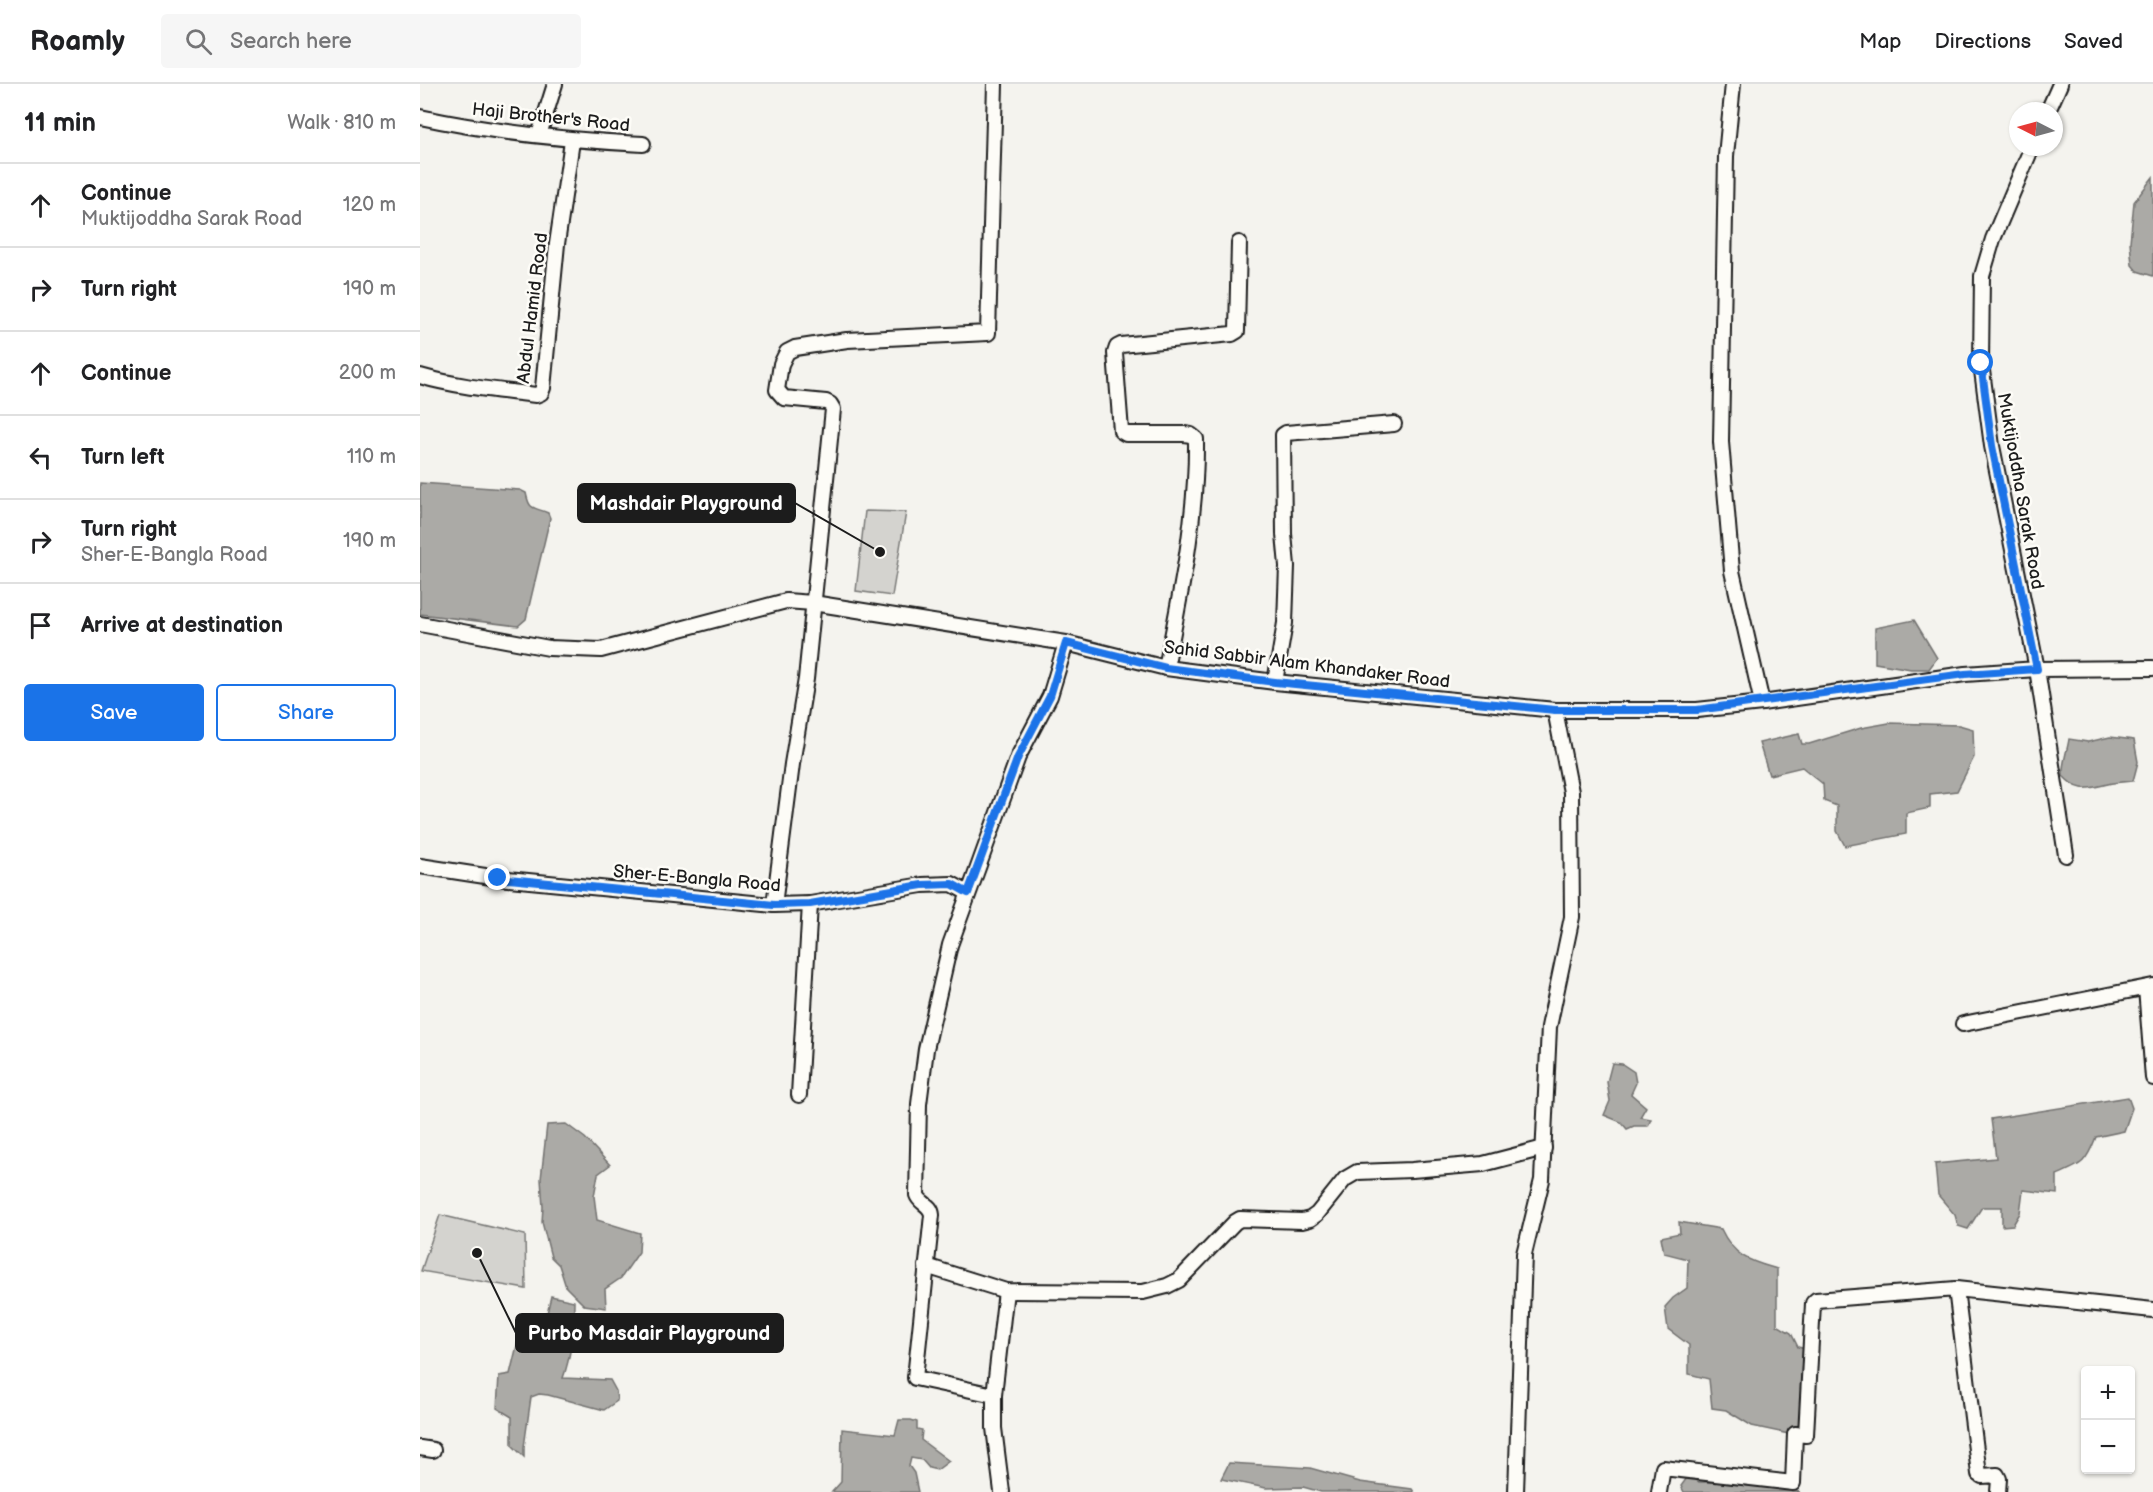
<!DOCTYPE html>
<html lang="en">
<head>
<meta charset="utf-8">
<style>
  body { margin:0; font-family:"Balsamiq Sans",sans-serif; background:#f6f6f6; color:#202124 }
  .controls { position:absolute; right:18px; bottom:18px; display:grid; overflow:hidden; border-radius:6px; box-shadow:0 2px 4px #0004 }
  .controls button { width:54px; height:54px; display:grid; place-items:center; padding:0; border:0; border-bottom:2px solid #e0e0e0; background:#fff; color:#202124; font:30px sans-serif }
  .compass { position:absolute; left:1589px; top:18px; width:54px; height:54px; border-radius:50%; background:#fff; box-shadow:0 2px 4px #0004; rotate:276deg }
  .stop { position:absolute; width:18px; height:18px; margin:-14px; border:4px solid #1a73e8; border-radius:50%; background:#fff }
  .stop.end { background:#1a73e8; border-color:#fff; box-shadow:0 2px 6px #0008 }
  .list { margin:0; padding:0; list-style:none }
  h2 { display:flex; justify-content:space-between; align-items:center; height:78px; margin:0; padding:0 24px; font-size:26px }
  h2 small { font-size:20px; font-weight:400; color:#757577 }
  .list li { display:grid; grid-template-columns:39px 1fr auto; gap:18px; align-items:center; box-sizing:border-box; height:84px; padding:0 24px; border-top:2px solid #e0e0e0 }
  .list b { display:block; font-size:22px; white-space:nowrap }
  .list p { margin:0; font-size:20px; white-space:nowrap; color:#757577 }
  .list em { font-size:20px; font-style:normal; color:#757577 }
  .actions { display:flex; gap:12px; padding:18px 24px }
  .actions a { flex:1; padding:14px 0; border:2px solid #1a73e8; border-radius:6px; text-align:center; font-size:21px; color:#1a73e8 }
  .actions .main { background:#1a73e8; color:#fff }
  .icon { flex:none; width:33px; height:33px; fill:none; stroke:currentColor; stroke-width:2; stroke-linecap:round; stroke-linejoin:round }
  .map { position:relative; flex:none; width:1733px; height:1408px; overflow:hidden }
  header { display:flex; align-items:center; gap:36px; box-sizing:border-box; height:84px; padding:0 30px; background:#fff; border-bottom:2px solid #e0e0e0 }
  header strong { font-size:28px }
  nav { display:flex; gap:33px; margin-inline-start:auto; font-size:21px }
  .search { width:420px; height:54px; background:#f6f6f6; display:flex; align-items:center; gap:15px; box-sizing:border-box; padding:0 21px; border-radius:6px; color:#757577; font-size:22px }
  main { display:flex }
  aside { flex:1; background:#fff }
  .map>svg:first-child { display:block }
  .green { fill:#d4d3cf; stroke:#787876; stroke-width:1.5 }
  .water { fill:#abaaa6; stroke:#72716f; stroke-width:1.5 }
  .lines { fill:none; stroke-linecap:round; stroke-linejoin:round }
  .street-casing { stroke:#1c1c1c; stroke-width:18 }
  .street { stroke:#fdfcf7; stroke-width:14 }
  .route { stroke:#1a73e8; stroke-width:8 }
  .labels { text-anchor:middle; stroke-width:5; stroke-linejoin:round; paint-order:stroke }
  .street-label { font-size:18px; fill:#1c1c1c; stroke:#fdfcf7 }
  .leader { fill:none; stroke:#1c1c1c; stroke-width:2 }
  .callout-dot { fill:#1c1c1c; stroke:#fdfcf7; stroke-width:2 }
  .callout { fill:#1c1c1c; stroke:#1c1c1c; stroke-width:2 }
  .callout-label { font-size:20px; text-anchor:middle; font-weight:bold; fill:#fff }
</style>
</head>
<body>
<header>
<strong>Roamly</strong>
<div class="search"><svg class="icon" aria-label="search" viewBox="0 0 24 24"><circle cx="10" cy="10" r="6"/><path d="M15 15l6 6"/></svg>Search here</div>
<nav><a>Map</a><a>Directions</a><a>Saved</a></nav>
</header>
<main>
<aside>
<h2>11 min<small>Walk · 810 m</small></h2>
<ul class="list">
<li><svg class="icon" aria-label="ahead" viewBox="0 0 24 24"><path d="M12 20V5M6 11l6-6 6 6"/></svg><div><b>Continue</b><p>Muktijoddha Sarak Road</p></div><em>120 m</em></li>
<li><svg class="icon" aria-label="right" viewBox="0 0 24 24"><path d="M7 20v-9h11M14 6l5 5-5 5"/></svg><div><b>Turn right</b></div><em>190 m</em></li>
<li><svg class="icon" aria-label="ahead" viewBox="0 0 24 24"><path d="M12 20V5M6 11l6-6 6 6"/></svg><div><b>Continue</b></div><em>200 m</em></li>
<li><svg class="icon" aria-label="left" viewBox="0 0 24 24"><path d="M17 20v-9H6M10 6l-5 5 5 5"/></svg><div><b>Turn left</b></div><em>110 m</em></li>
<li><svg class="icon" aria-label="right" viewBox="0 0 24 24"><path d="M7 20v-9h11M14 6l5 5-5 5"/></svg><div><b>Turn right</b><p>Sher-E-Bangla Road</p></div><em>190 m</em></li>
<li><svg class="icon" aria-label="arrive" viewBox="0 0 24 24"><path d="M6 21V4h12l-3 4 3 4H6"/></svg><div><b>Arrive at destination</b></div></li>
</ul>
<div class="actions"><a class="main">Save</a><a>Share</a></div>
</aside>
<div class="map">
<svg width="1733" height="1408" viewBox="0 0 1733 1408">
  <rect width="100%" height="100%" fill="#f4f3ee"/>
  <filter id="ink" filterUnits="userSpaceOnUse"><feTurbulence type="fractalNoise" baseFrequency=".0167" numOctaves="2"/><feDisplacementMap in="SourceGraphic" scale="12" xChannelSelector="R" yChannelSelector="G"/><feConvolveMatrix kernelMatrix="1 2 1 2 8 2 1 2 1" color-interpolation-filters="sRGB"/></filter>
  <g filter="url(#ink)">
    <g class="green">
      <polygon points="445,427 486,428 472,512 436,507"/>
      <polygon points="20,1131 105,1151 106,1205 1,1187"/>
    </g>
    <g class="water">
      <polygon points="1733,93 1733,192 1717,187 1712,181 1710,158 1714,118"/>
      <path d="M0 399 100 406 106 409C110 428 113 422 128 429L130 434 106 535 98 542 0 530Z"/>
      <polygon points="1494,536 1517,574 1509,585 1491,585 1455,579 1455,544"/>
      <polygon points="1469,639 1539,641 1553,645 1554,673 1537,707 1510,710 1510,724 1486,729 1486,750 1425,762 1417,747 1417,722 1404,717 1403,700 1382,683 1349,691 1339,659 1379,650 1382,660 1389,660 1441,644"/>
      <path d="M1690 653 1714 656 1718 678 1713 697C1704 698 1696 698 1688 700 1667 705 1659 709 1643 692 1642 677 1647 669 1649 655L1668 658Z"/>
      <polygon points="1192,979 1202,980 1214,988 1216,999 1211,1010 1226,1023 1220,1033 1231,1035 1228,1042 1214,1042 1207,1045 1201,1038 1184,1031 1190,1017 1187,998"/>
      <path d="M1708 1013 1712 1024 1704 1047 1676 1053C1666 1079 1663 1080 1637 1091V1110L1603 1106 1600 1129 1593 1141 1582 1142V1123H1562L1548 1145 1538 1142 1535 1131 1518 1111 1515 1080 1576 1074 1571 1035Z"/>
      <polygon points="146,1040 165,1054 190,1081 178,1090 174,1112 177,1136 220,1149 219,1168 201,1194 185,1205 186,1224 164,1221 146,1203 139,1181 131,1173 122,1138 123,1123 121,1095 127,1041"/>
      <path d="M1259 1138 1301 1145C1314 1173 1330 1177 1357 1185V1241L1371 1249 1378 1263 1386 1265 1380 1345 1370 1344 1369 1350 1332 1342 1306 1326 1292 1324 1289 1295 1269 1290V1261L1248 1245 1245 1223 1253 1214 1267 1204 1268 1175 1244 1169 1241 1153 1260 1149Z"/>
      <path d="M131 1212 154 1217C154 1243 152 1270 143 1294L190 1296 196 1307 197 1317 184 1326 128 1311 119 1310 111 1313 104 1363V1373L92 1361V1333L77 1324 79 1292 90 1290 99 1253H109L113 1238H125Z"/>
      <polygon points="479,1336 491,1336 497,1338 497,1345 502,1346 501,1356 529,1377 517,1386 509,1384 502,1376 491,1374 489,1382 494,1389 498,1408 412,1408 421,1398 422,1345 475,1351"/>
      <polygon points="809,1379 890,1384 940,1398 992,1405 994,1408 901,1408 883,1403 846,1404 801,1395"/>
      <polygon points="1269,1391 1279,1398 1317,1398 1380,1408 1264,1408 1261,1402"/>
    </g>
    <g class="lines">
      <g class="street-casing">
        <g id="street">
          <polyline points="1313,0 1306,72 1301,358 1312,487 1342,619"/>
          <polyline points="1628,27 1640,0"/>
          <path d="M0 33C74 49 148 56 223 60"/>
          <polyline points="119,51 135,0"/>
          <path d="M0 292C38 303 77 306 116 311L121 309 123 304 137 160 152 57"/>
          <polyline points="0,540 129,564 181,566 366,517 393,519 646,559 746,584 855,598 1135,626"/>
          <path d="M746 584C761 507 777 434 776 355L771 351 764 350H706L701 347 695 269 697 263 701 261 812 250 817 247 819 159"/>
          <polyline points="855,598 865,539 867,482 864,450 863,351 866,349 974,340"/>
          <polyline points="1646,771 1617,585 1733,584"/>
          <polyline points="0,782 78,794 354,821 390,820 502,801 532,800 548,809"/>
          <polyline points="354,821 372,680 386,595 413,325 410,320 406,318 364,314 357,306 361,280 367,268 375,264 427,256 568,249 575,0"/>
          <polyline points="1726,904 1733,994"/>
          <polyline points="1543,940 1733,902"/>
          <polyline points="379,1011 390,820"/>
          <polyline points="506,1182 586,1207 723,1208 747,1202 759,1196 815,1138 820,1135 882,1137 890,1135 897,1130 925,1095 937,1088 992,1086 1063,1080 1124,1064"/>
          <polyline points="1536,1205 1733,1226"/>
          <polyline points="574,1311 586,1207"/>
          <polyline points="0,1364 13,1366"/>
          <path d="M582 1408 574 1344V1311L495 1294 512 1131C511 1120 500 1120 497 1111L499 1020 506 965 530 861 598 673 630 612 646 559"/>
          <polyline points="1096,1408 1104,1170 1122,1096 1129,943 1152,833 1151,708 1135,626 1277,626 1342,619 1545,590 1617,585 1572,362 1561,279 1562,192 1573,155 1612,63"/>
          <polyline points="1239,1408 1243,1384 1373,1399 1375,1350 1386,1351 1393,1219 1396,1216 1536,1205 1559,1390 1562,1392 1577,1391 1579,1395 1578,1408"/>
        </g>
      </g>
      <use href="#street" class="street"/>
    </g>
  </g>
  <g class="lines" filter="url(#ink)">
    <polyline class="route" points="78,794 354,821 390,820 502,801 532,800 548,809 598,673 630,612 646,559 746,584 855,598 1135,626 1277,626 1545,590 1617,585 1572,362 1561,279"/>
  </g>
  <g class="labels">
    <g class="street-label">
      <text transform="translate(131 33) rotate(6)" y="6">Haji Brother's Road</text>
      <text transform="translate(112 224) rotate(-83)" y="6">Abdul Hamid Road</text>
      <text transform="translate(1601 407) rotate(80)" y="6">Muktijoddha Sarak Road</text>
      <text transform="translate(887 580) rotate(7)" y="6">Sahid Sabbir Alam Khandaker Road</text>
      <text transform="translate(277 794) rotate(5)" y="6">Sher-E-Bangla Road</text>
    </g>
  </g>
  <path class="leader" d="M460 468L375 419M57 1169L96 1249"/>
  <g class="callout-dot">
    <circle cx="460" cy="468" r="6"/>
    <circle cx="57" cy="1169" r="6"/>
  </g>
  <g class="callout">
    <rect x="158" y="400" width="217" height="38" rx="6"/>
    <rect x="96" y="1230" width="267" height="38" rx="6"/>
  </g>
  <g class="callout-label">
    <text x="266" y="426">Mashdair Playground</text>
    <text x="229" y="1256">Purbo Masdair Playground</text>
  </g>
</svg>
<div class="controls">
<button>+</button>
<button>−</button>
</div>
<svg class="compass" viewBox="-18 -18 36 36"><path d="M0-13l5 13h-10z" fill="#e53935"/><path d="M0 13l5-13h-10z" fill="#757577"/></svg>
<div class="stop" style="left:1561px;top:279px"></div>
<div class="stop end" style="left:78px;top:794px"></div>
</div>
</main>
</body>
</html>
